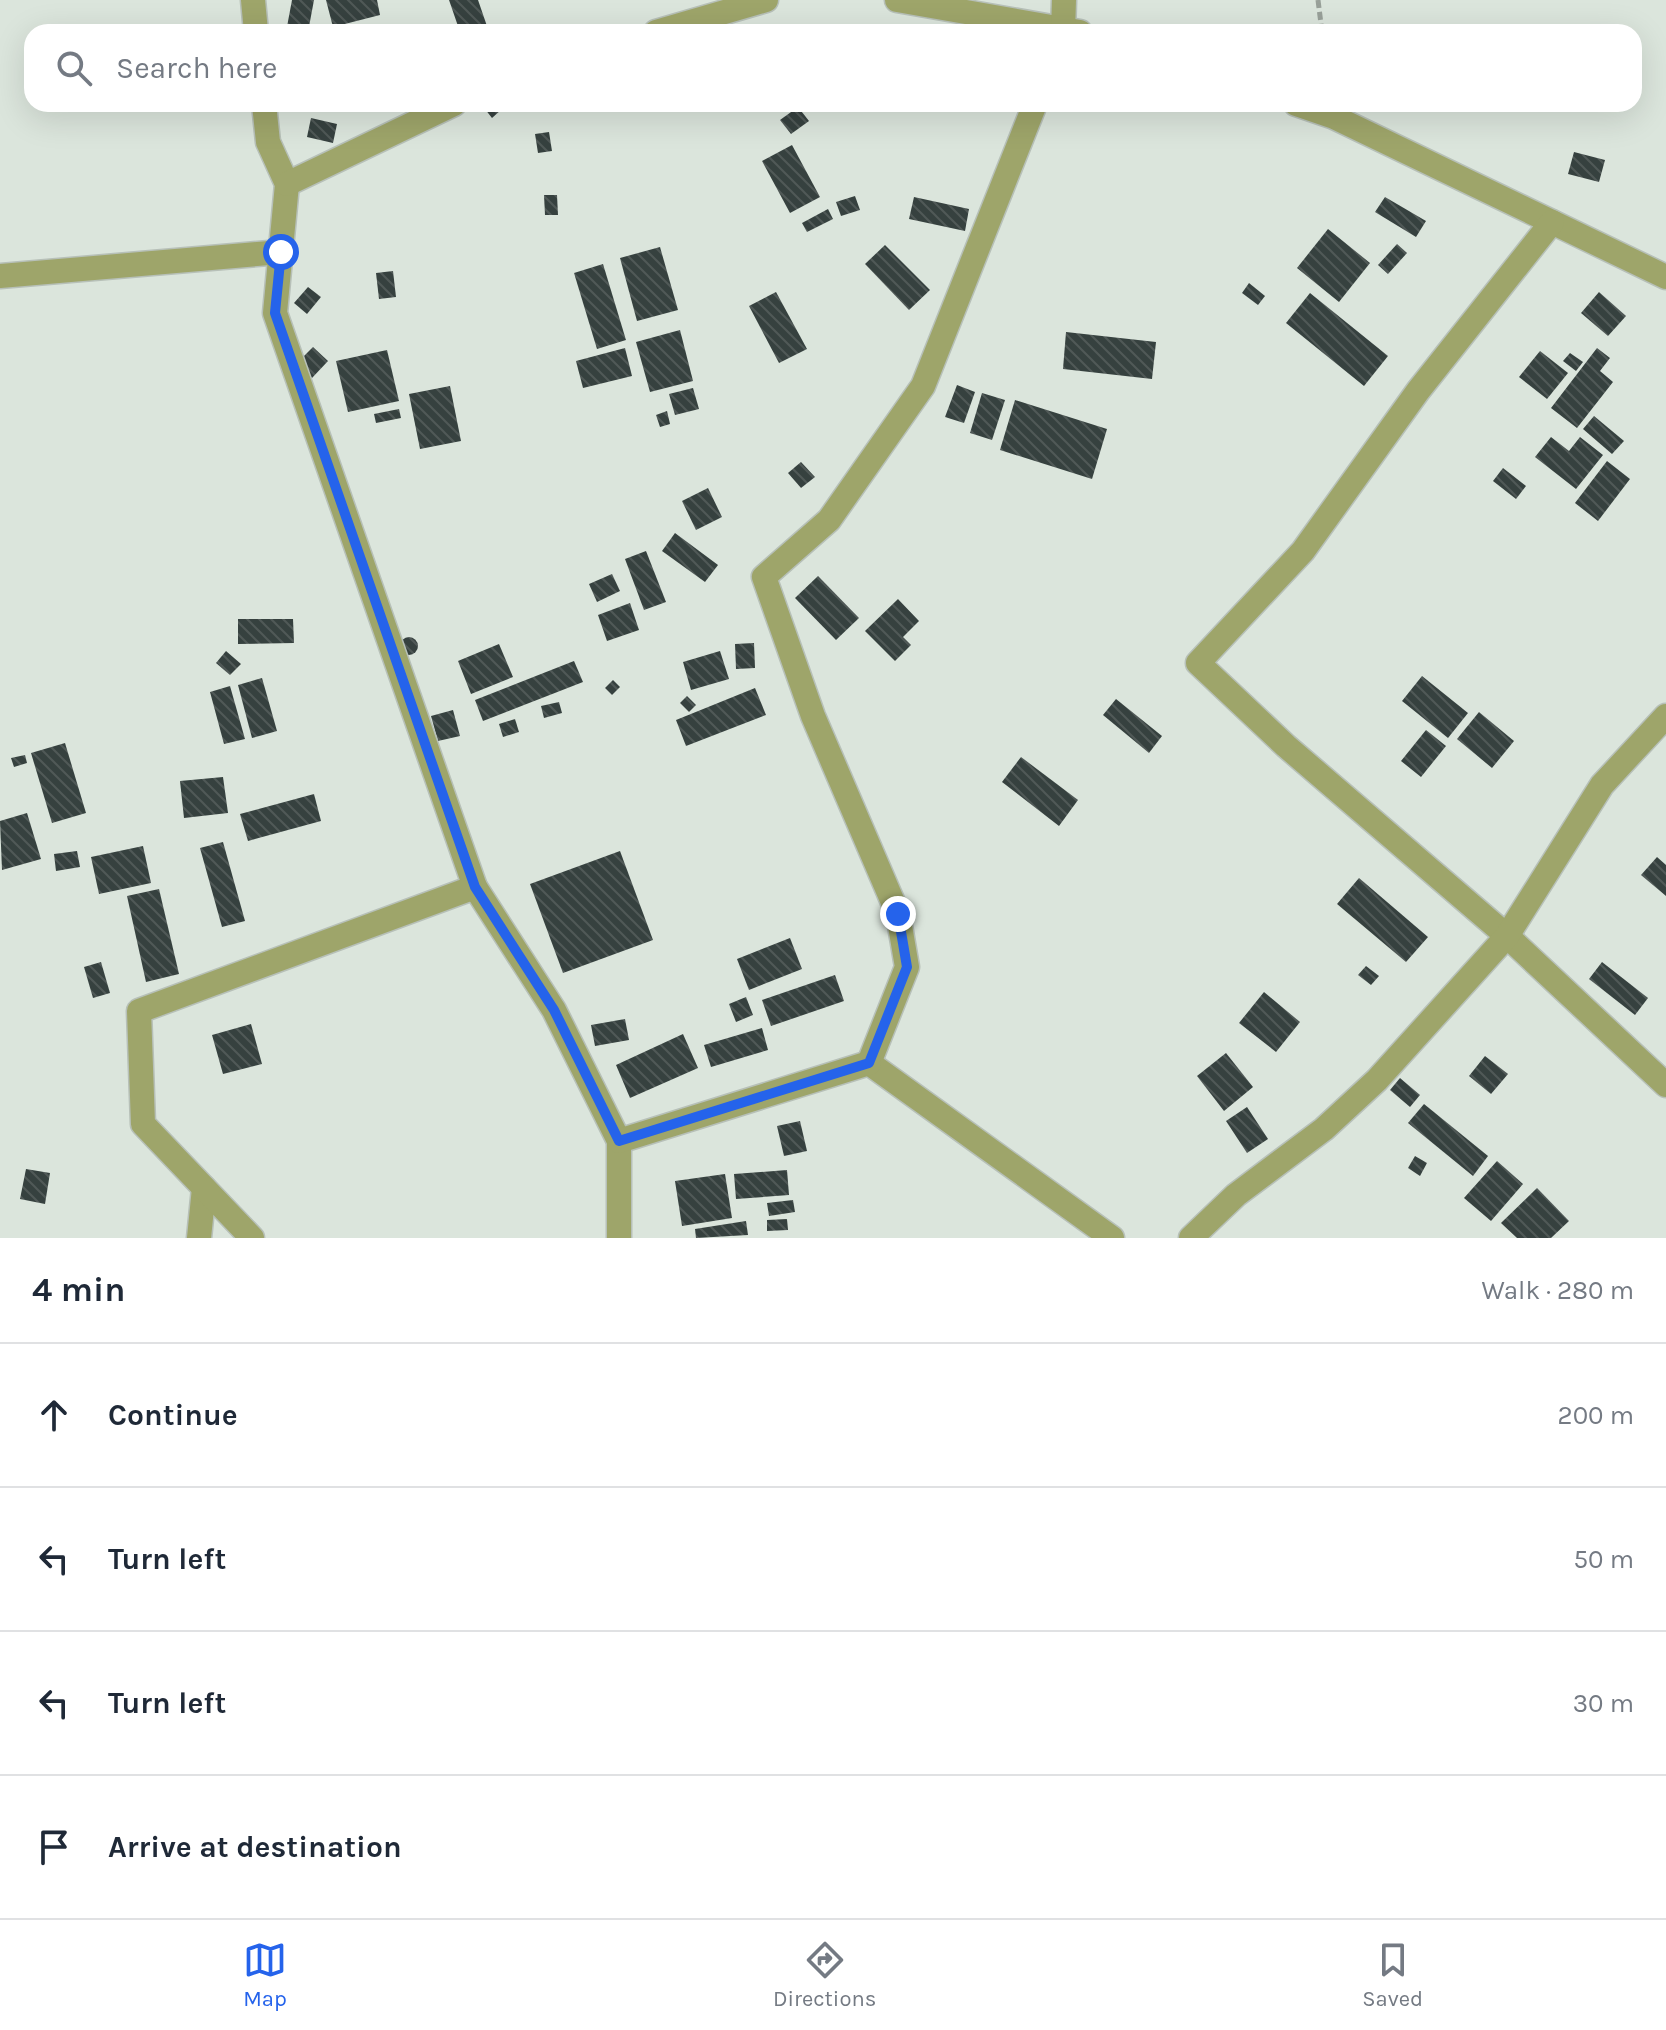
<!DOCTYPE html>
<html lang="en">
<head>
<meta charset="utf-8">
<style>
  body { margin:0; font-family:Karla,sans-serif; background:#f2f2f3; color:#1f2937 }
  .stop { position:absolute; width:24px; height:24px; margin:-18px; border:6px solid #2563eb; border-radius:50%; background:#fff }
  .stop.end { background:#2563eb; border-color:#fff; box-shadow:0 2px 8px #0008 }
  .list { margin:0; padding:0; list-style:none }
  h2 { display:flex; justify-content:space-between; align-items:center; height:104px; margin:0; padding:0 32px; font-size:34px }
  h2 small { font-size:26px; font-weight:400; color:#747a83 }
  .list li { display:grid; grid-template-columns:52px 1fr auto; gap:24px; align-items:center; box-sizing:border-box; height:144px; padding:0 32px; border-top:2px solid #e0e1e3 }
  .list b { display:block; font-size:30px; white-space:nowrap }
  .list em { font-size:26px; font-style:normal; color:#747a83 }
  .icon { flex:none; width:44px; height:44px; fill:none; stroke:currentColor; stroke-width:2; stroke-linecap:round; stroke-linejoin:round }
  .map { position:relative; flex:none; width:1666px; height:1238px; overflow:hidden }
  .search { position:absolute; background:#fff; box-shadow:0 8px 32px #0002; left:24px; right:24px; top:24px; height:88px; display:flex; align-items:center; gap:20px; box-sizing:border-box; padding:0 28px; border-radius:24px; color:#747a83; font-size:30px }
  .sheet { height:680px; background:#fff }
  nav { display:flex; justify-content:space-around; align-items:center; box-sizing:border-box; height:112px; border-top:2px solid #e0e1e3; background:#fff; font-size:22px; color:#747a83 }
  nav a { display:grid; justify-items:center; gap:4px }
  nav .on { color:#2563eb }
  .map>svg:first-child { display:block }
  .building { fill:url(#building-back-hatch) }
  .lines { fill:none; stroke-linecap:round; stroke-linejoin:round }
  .street-casing { stroke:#b7c0b8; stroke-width:27 }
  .path { stroke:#98a099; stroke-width:5; stroke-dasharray:8 4; stroke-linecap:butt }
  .street { stroke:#9ea56a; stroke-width:24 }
  .route { stroke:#2563eb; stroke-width:10 }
</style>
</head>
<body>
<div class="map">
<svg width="1666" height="1238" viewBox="0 0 1666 1238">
  <defs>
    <pattern id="building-back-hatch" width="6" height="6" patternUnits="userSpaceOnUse" patternTransform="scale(2)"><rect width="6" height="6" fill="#36413f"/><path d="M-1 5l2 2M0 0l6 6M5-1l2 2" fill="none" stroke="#505957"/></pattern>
  </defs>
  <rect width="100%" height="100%" fill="#dbe5dc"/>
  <g class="building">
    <polygon points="292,0 314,0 308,32 286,32"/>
    <polygon points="326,0 377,0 380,15 333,27"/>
    <polygon points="449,0 478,0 488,29 460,32"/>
    <polygon points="481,104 497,104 502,109 492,118"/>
    <polygon points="798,107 809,121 791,134 780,120"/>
    <polygon points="311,118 337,124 333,143 307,137"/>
    <polygon points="549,132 552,151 538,153 535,134"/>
    <polygon points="792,145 820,197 790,213 762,161"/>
    <polygon points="1574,152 1605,160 1599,182 1568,174"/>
    <polygon points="544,195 557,195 558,215 545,215"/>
    <polygon points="855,196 860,210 841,216 836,202"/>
    <polygon points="914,197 969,209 965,231 909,219"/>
    <polygon points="1385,197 1426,221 1416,237 1375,212"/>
    <polygon points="828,209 833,219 807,232 802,223"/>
    <polygon points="1328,229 1370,263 1339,302 1297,268"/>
    <polygon points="1397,244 1407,253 1388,274 1378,265"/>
    <polygon points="885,245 930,290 909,310 865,264"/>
    <polygon points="660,247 678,310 637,321 620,258"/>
    <polygon points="603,264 626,340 597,349 574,273"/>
    <polygon points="393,271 396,297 379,299 376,273"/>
    <polygon points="1249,283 1265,296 1258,305 1242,293"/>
    <polygon points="308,287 321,297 307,314 294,303"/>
    <polygon points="776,292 807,349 779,363 749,306"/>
    <polygon points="1599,292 1626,316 1608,336 1581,313"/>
    <polygon points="1310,293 1388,356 1364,386 1286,323"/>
    <polygon points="680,330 693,381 650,392 636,342"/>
    <polygon points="1066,332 1156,342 1152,379 1063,369"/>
    <polygon points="313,347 328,361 312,378 296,364"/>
    <polygon points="625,348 632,376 583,388 576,361"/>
    <polygon points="1597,348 1610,358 1600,371 1613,382 1577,428 1551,408"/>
    <polygon points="387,350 399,401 348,412 336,361"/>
    <polygon points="1540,351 1568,373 1547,399 1519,377"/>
    <polygon points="1570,353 1583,362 1576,371 1563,361"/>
    <polygon points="957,385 975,392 964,423 945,417"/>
    <polygon points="450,386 461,441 420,449 409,394"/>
    <polygon points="693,388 699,409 675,415 669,394"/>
    <polygon points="982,393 1005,400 992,440 970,433"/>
    <polygon points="1015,400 1107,429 1092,479 1000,450"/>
    <polygon points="399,409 401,418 376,423 374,414"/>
    <polygon points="667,411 670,424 660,427 656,415"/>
    <polygon points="1594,416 1624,441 1612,454 1583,429"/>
    <polygon points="1551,437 1569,451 1580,437 1603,455 1576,489 1535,457"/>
    <polygon points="1607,461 1630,479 1598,521 1575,503"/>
    <polygon points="801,462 815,477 801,488 788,473"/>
    <polygon points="1503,468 1526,486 1516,499 1493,481"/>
    <polygon points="708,488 722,517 696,530 682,501"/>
    <polygon points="675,533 718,565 705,582 662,551"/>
    <polygon points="646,551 666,602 644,610 625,559"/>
    <polygon points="612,574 620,591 597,602 589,584"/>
    <polygon points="818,576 859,618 836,640 795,598"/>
    <polygon points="898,599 919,621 903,637 911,645 895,661 865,631"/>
    <polygon points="630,603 639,630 607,641 598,615"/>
    <polygon points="238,619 293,619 294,643 238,644"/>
    <circle cx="409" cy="646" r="9"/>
    <polygon points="754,643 755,668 736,669 735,644"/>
    <polygon points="499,644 513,677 471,694 458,661"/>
    <polygon points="226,651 241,664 230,675 216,663"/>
    <polygon points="720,651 729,679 691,690 683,662"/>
    <polygon points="574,661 583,682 483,721 475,700"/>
    <polygon points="1422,676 1468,713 1448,738 1402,701"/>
    <polygon points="262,678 277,731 252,738 238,685"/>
    <polygon points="613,680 620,687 612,695 605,688"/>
    <polygon points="230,686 245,739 224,744 210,692"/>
    <polygon points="755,688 766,715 686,746 676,720"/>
    <polygon points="687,696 696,705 689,712 680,703"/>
    <polygon points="1116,699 1162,736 1149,753 1103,715"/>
    <polygon points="559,702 562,713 544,718 541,706"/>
    <polygon points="453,710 460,736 438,741 431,716"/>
    <polygon points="1479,712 1514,741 1492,768 1457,739"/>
    <polygon points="515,719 519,732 503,737 499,724"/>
    <polygon points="1426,730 1446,746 1421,777 1401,761"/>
    <polygon points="65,743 86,813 52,823 31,753"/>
    <polygon points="25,755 27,763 14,767 11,758"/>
    <polygon points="1021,757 1078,800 1059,826 1002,782"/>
    <polygon points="223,777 228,813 184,818 180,781"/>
    <polygon points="314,794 321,821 248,841 240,814"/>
    <polygon points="27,813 41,859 2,870 0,821"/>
    <polygon points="223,842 245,921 222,927 200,848"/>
    <polygon points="143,846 151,883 99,894 91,857"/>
    <polygon points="77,851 80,867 56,871 54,854"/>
    <polygon points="620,851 653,940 563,973 530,884"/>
    <polygon points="1657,857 1666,865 1666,896 1641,875"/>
    <polygon points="1359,878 1428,937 1406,962 1337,904"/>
    <polygon points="159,889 179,974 146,982 127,896"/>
    <polygon points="790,938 802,969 749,990 737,959"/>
    <polygon points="101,962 110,993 93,998 84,967"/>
    <polygon points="1602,962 1648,998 1635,1015 1589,979"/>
    <polygon points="1366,966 1379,976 1371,985 1358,975"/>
    <polygon points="835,975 844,1001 771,1026 762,1000"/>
    <polygon points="1264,992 1300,1022 1276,1052 1239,1023"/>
    <polygon points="746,997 753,1015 736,1022 729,1004"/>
    <polygon points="625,1019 629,1040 595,1046 591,1025"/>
    <polygon points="251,1024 262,1064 223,1074 212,1035"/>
    <polygon points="762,1028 768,1050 711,1067 704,1045"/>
    <polygon points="683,1034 698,1068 630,1098 616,1065"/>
    <polygon points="1226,1053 1253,1087 1224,1111 1197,1076"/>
    <polygon points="1485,1056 1508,1074 1491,1094 1469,1076"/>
    <polygon points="1400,1078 1420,1095 1410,1107 1390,1090"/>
    <polygon points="1424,1104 1488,1156 1473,1176 1408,1123"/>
    <polygon points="1247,1107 1268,1139 1247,1153 1226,1121"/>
    <polygon points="800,1121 807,1151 784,1156 777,1126"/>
    <polygon points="1415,1156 1427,1163 1420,1176 1408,1168"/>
    <polygon points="1497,1161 1523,1184 1491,1221 1464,1198"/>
    <polygon points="26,1169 50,1173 45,1204 20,1199"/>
    <polygon points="787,1170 789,1195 736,1199 734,1174"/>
    <polygon points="725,1174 732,1218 682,1226 675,1181"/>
    <polygon points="1537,1188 1569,1221 1551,1238 1517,1238 1501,1223"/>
    <polygon points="793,1200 795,1212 769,1216 767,1203"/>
    <polygon points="787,1219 788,1230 767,1231 767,1220"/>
    <polygon points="746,1221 748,1235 696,1238 695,1229"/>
  </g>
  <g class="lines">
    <g class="street-casing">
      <g id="street">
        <polyline points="253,0 256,32"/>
        <polyline points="897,0 1080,32"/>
        <polyline points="656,32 766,0"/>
        <polyline points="1063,32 1064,0"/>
        <polyline points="264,104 268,142 287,184 275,313 475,887 554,1010 619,1141 619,1238"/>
        <polyline points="1296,104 1334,117 1666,277"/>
        <polyline points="287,184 454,104"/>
        <polyline points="1552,222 1418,391 1303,551 1198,663 1286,746 1507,936 1666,1085"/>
        <polyline points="0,276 281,252"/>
        <polyline points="869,1063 907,967 898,914 813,716 764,577 829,520 923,386 1035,104"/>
        <polyline points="869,1063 1112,1238"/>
        <polyline points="619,1141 869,1063"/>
        <polyline points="199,1238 204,1188"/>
        <polyline points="252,1238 143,1124 139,1011 475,887"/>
        <polyline points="1191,1238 1236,1195 1324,1129 1377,1080 1507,936 1602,785 1666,716"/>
      </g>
    </g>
    <polyline class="path" points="1318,0 1322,32"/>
    <use href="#street" class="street"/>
  </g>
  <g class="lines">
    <polyline class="route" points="281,252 275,313 475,887 554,1010 619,1141 869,1063 907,967 898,914"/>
  </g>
</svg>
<div class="stop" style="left:281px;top:252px"></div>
<div class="stop end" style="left:898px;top:914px"></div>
<div class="search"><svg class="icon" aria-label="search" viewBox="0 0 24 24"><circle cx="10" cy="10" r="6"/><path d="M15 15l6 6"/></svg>Search here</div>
</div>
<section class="sheet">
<h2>4 min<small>Walk · 280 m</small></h2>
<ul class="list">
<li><svg class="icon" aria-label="ahead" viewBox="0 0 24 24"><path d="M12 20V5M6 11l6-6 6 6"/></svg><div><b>Continue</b></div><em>200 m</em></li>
<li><svg class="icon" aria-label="left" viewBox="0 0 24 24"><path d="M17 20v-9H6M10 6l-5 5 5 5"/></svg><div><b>Turn left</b></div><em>50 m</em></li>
<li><svg class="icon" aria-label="left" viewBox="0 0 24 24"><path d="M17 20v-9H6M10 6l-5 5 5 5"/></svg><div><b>Turn left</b></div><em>30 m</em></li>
<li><svg class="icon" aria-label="arrive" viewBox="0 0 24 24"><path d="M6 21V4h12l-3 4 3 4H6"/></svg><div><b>Arrive at destination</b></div></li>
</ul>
</section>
<nav>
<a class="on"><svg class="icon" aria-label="map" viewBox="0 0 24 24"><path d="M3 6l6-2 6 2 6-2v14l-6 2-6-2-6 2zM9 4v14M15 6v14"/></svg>Map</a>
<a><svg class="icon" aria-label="directions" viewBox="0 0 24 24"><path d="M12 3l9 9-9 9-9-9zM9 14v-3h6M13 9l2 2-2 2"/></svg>Directions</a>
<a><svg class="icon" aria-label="saved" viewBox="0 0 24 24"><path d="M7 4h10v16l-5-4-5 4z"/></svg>Saved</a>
</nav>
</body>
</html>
